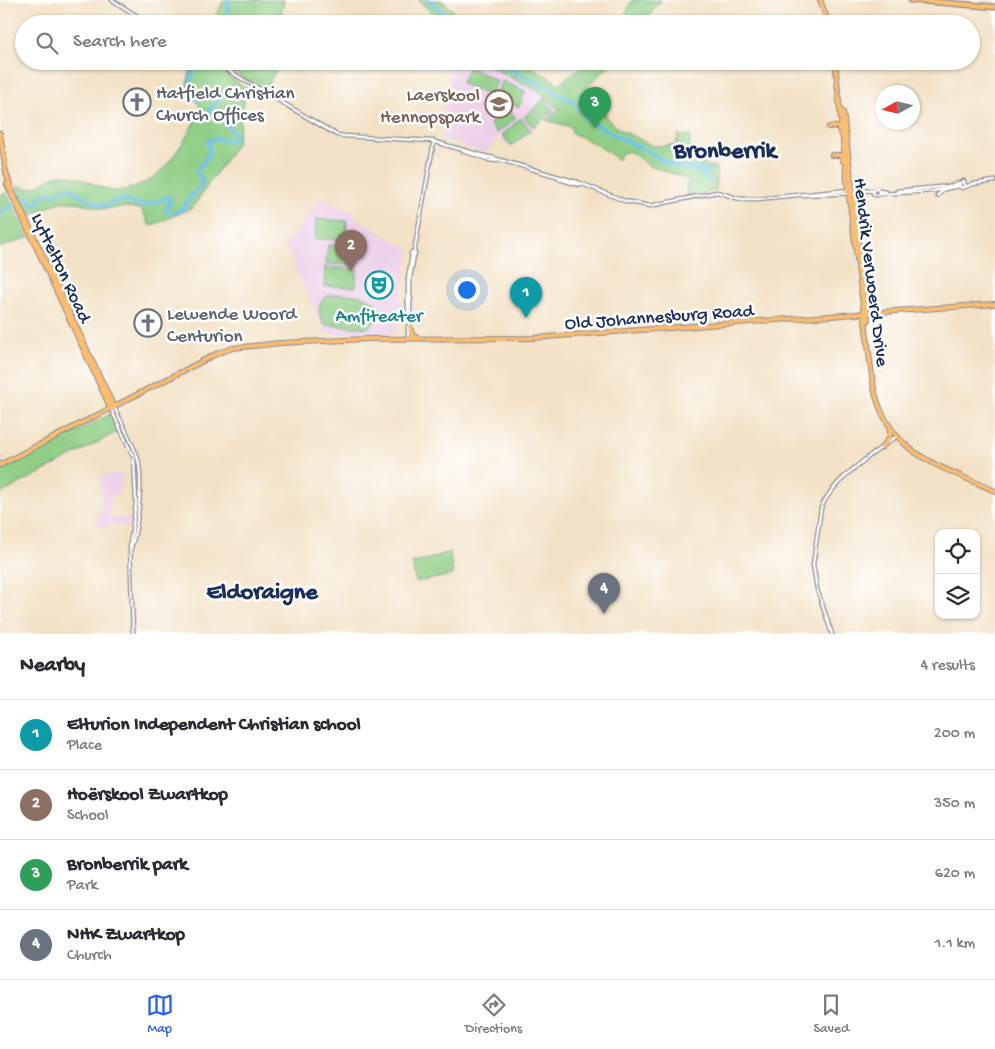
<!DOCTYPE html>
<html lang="en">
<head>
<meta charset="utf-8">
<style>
  body { margin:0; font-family:"Gochi Hand",sans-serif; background:#f7f7f7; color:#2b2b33 }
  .controls { position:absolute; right:15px; bottom:15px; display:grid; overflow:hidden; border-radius:10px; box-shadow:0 1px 4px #0004 }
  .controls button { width:45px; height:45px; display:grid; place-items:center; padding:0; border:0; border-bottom:1px solid #e1e1e2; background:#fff; color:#2b2b33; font:25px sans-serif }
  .compass { position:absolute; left:875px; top:85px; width:45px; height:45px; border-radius:50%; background:#fff; box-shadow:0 1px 4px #0004; rotate:262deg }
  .you { position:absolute; left:466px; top:289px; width:18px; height:18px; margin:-12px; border:4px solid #fff; border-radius:50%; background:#1a73e8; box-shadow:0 0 0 8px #1a73e833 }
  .badge { display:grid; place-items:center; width:32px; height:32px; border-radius:50%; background:#2563eb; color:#fff; font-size:16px; font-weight:700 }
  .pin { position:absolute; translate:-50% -41px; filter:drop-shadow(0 1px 2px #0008) }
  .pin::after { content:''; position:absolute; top:26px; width:18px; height:15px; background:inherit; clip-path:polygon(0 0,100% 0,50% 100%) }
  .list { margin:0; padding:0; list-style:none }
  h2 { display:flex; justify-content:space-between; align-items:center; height:65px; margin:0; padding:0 20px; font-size:21px }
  h2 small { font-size:16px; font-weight:400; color:#7c7c81 }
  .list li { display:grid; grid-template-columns:32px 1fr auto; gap:15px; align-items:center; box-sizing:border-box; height:70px; padding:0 20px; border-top:1px solid #e1e1e2 }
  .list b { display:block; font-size:19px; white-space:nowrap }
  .list p { margin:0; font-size:16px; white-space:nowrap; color:#7c7c81 }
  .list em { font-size:16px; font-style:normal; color:#7c7c81 }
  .icon { flex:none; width:28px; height:28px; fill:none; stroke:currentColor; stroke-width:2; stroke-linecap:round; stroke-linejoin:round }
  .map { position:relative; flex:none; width:995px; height:634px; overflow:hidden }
  .search { position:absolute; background:#fff; box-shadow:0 1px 4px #0004; left:15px; right:15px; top:15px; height:55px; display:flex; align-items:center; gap:12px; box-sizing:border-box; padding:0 18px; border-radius:28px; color:#7c7c81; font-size:19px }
  .sheet { height:345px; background:#fff }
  nav { display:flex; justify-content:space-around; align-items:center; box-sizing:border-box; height:70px; border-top:1px solid #e1e1e2; background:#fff; font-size:14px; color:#7c7c81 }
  nav a { display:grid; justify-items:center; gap:2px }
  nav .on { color:#2563eb }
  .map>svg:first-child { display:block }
  .built { fill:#edd0e9 }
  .green { fill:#90ce85; stroke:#567e72 }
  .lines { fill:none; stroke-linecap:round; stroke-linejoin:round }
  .river { stroke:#69bfe5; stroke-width:4 }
  .minor-casing { stroke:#878892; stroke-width:5 }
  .major-casing { stroke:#878892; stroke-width:6 }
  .highway-casing { stroke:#878892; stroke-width:7 }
  .minor { stroke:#fff; stroke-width:2.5 }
  .major { stroke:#fcbd6f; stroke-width:4 }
  .highway { stroke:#fcbd6f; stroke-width:4.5 }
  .labels { text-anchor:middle; stroke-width:5; stroke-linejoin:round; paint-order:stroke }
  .worship-label { font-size:19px; fill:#5b616d; stroke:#fff; text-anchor:start }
  .education-label { font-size:19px; fill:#785e54; stroke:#fff; text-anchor:end }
  .street-label { font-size:19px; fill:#1b2f5e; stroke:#fff }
  .culture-label { font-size:19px; fill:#0d838f; stroke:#fff }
  .district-label { font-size:24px; font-weight:bold; fill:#1b2f5e; stroke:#fff }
</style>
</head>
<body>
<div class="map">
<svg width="995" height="634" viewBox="0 0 995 634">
  <rect width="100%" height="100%" fill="#fff"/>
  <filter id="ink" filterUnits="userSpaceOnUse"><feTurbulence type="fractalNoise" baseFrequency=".02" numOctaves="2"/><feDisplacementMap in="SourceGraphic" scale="10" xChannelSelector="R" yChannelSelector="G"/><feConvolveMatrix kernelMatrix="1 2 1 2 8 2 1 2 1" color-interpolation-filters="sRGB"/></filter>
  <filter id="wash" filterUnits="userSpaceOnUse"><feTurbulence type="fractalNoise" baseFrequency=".0096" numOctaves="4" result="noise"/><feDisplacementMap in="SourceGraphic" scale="20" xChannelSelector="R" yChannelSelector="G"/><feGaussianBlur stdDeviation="1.12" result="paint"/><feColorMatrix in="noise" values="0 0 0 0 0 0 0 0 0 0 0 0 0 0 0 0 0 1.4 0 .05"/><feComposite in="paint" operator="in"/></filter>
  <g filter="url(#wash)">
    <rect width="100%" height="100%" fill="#f3e1c5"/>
    <g class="built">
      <polygon points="452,61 479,61 544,94 543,97 560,110 533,128 511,148 499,136 486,153 441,139"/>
      <polygon points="321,197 342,209 354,211 353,216 410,250 395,333 326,334 285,246"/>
      <polygon points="110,473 123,475 122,481 122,484 120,484 118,493 111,497 108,514 110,517 130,519 129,527 109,524 108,528 97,526 101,501 100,478"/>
    </g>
    <g class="green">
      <polygon points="224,0 284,0 279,24 211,24"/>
      <polygon points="418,0 441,0 456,13 454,24 444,24"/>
      <polygon points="632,0 661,0 659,4 657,4 644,24 620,24 624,18"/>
      <path d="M193 61H204L246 88 237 143 192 208 150 226 141 209 125 207 103 209 76 202H60L27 217 17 185C39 196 43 175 62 175 82 175 95 188 113 191 123 192 147 183 155 176 172 163 195 126 200 106L186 87Z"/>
      <polygon points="216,61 279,61 278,68 267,86 279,94 276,96 273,96"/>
      <path d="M479 61H519L527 64 559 84 589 61H614L587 87 592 97H594V104L599 112 606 113V118L619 129 653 146 676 145 678 135 690 136V160L716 168V191L686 196 688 179 650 166 629 151 622 153 618 160C604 148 589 140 572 133L571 127 546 120 560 110 543 97 544 94Z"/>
      <polygon points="469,67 497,81 490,96 461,83"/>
      <polygon points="501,81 525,91 519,107 496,97"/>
      <polygon points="544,99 554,111 533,127 524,117"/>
      <polygon points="508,108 516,118 497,133 490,124"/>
      <polygon points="521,118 531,130 511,146 502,135"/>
      <polygon points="7,193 28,237 0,248 0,195"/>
      <polygon points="316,219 347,221 346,240 315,239"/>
      <polygon points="328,245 358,247 357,265 326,264"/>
      <polygon points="325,267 357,269 356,287 324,286"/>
      <path d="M330 295C343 293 384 293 378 316 376 322 372 326 367 328L324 325C318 313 315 302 330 295Z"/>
      <polygon points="110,414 119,431 0,494 0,472"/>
      <polygon points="450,552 453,575 416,582 412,562 419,562"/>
    </g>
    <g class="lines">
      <g class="river">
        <polyline points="429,0 455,24"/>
        <polyline points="225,24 228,15 228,0"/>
        <polyline points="498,61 506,67 572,101 583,111 584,116 589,120 614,135 648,151 667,163 679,167 710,171"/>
        <polyline points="698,171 709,181"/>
        <path d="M0 214 27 198 35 205C41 204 39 200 41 196L48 193 56 194 68 187 91 201 105 206 119 200H125L135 204 147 205 168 197 170 201 166 209 167 212C178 215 187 206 191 196 197 190 202 189 202 179L198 175 197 171 210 153 208 141C217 135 224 143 233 140L235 136 221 115 211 114 210 108 218 102V94L214 92 198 100C184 89 193 74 198 61"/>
      </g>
    </g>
  </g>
  <g filter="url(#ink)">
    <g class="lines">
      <g class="minor-casing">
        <g id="minor">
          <polyline points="112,0 150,24"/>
          <polyline points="212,61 337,135 344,136 432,141 488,157"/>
          <polyline points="463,151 487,159"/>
          <polyline points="490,157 577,182"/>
          <polyline points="489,160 496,161"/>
          <polyline points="559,179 576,184"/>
          <polygon points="578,182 580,184 578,185 576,183"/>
          <polyline points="580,183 625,201 650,206 717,192 740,199 758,199 848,190"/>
          <polyline points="965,186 964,181 960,183 959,186 962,188 973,184 995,181"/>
          <circle cx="876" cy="192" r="3"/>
          <polyline points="853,190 874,191"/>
          <polyline points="879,191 886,192"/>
          <polyline points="897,191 951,186 959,183"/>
          <polyline points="879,194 933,191 960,186"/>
          <polyline points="800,195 862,193"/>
          <polyline points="937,196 943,190"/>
          <polyline points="414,252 434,141"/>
          <polyline points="408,298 408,279 412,255"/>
          <polygon points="408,298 411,299 410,302 407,301"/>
          <polyline points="410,298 410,278 414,255 411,254 412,252 415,253 414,255"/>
          <polyline points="408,303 408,313"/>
          <polyline points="410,328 410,302"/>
          <polyline points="408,339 408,326"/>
          <path d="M114 407C122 423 131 440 137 456 144 476 138 528 131 548"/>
          <polyline points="111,409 134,458 136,502 130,545 133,634"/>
          <path d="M832 634 817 589 813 565 821 508C833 479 873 454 897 436"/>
        </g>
      </g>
      <g class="major-casing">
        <g id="major">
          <polyline points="820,0 829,24"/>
          <path d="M835 61 847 180 873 384C887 455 937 464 995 491"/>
          <polyline points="843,112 868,321"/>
          <polyline points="829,127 838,127 841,133"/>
          <polyline points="0,133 6,172 11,188 114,407"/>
          <polyline points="832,155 841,155 843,161"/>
          <polyline points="7,184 111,409"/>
          <polyline points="854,201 857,196 863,193"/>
          <polyline points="895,311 995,304"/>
          <polyline points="410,327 412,335 418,338"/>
          <polyline points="882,447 890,437 890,429"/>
          <polyline points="0,465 218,353 233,348 280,343 367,339 533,338 896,311"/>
        </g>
      </g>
      <g class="highway-casing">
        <polyline id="highway" points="911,0 995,7"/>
      </g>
      <use href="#minor" class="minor"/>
      <use href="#major" class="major"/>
      <use href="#highway" class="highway"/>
    </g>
  </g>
  <defs>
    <g id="church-ring" transform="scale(1.4375)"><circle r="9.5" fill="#fff" stroke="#6b7280" stroke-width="1.5"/><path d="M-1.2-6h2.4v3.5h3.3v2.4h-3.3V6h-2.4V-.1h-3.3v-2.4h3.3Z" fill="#6b7280"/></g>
    <g id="school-ring" transform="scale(1.4375)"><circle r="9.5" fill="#fff" stroke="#8d6e63" stroke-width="1.5"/><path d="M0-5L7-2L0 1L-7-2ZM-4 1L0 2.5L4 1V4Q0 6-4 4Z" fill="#8d6e63"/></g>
    <g id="theatre-ring" transform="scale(1.4375)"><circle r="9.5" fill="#fff" stroke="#0f9aa8" stroke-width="1.5"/><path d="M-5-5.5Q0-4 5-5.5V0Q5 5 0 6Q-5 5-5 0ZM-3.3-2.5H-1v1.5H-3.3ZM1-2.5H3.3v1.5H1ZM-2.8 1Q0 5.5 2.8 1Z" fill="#0f9aa8"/></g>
  </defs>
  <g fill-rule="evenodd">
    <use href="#church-ring" x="137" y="102"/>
    <use href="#school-ring" x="499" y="104"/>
    <use href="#theatre-ring" x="379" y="285"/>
    <use href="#church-ring" x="148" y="323"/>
  </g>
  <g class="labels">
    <g class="worship-label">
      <text x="156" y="98">Hatfield Christian<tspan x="156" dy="22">Church Offices</tspan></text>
      <text x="167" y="319">Lewende Woord<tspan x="167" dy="22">Centurion</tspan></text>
    </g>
    <g class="education-label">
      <text x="480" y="100">Laerskool<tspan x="480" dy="22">Hennopspark</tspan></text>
    </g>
    <g class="street-label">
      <text transform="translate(63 267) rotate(65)" y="7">Lyttelton Road</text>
      <text transform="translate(873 272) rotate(83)" y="7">Hendrik Verwoerd Drive</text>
      <text transform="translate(659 315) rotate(-4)" y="7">Old Johannesburg Road</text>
    </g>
    <g class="culture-label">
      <text x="379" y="321">Amfiteater</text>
    </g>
    <g class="district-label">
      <text x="725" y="157">Bronberrik</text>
      <text x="262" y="598">Eldoraigne</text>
    </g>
  </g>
</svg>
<div class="controls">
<button><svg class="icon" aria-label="locate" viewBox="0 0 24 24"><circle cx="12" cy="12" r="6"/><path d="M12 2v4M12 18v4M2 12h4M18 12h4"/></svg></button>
<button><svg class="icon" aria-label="layers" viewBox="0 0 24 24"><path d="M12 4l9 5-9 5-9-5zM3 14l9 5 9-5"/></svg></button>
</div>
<svg class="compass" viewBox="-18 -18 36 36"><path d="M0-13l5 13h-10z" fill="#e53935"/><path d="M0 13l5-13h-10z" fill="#7c7c81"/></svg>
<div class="you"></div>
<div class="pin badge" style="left:526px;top:318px;background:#0f9aa8">1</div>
<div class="pin badge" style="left:351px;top:271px;background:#8d6e63">2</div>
<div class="pin badge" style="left:595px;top:128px;background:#2e9e5b">3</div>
<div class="pin badge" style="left:604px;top:614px;background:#6b7280">4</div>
<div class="search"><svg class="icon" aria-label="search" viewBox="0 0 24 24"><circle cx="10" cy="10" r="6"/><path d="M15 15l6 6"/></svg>Search here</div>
</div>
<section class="sheet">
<h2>Nearby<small>4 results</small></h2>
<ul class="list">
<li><span class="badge" style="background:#0f9aa8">1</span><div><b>Elturion Independent Christian school</b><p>Place</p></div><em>200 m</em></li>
<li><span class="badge" style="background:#8d6e63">2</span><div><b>Hoërskool Zwartkop</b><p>School</p></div><em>350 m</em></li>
<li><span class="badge" style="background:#2e9e5b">3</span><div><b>Bronberrik park</b><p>Park</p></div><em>620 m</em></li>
<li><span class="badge" style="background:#6b7280">4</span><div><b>NHK Zwartkop</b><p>Church</p></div><em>1.1 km</em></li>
</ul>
</section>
<nav>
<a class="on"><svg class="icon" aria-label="map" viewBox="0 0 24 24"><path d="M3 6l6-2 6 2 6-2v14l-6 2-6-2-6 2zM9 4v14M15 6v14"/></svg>Map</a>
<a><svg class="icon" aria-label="directions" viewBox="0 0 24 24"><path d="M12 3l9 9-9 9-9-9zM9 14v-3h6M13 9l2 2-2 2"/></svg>Directions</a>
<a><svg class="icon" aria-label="saved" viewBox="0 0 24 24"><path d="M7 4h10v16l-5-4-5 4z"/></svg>Saved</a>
</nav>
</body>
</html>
